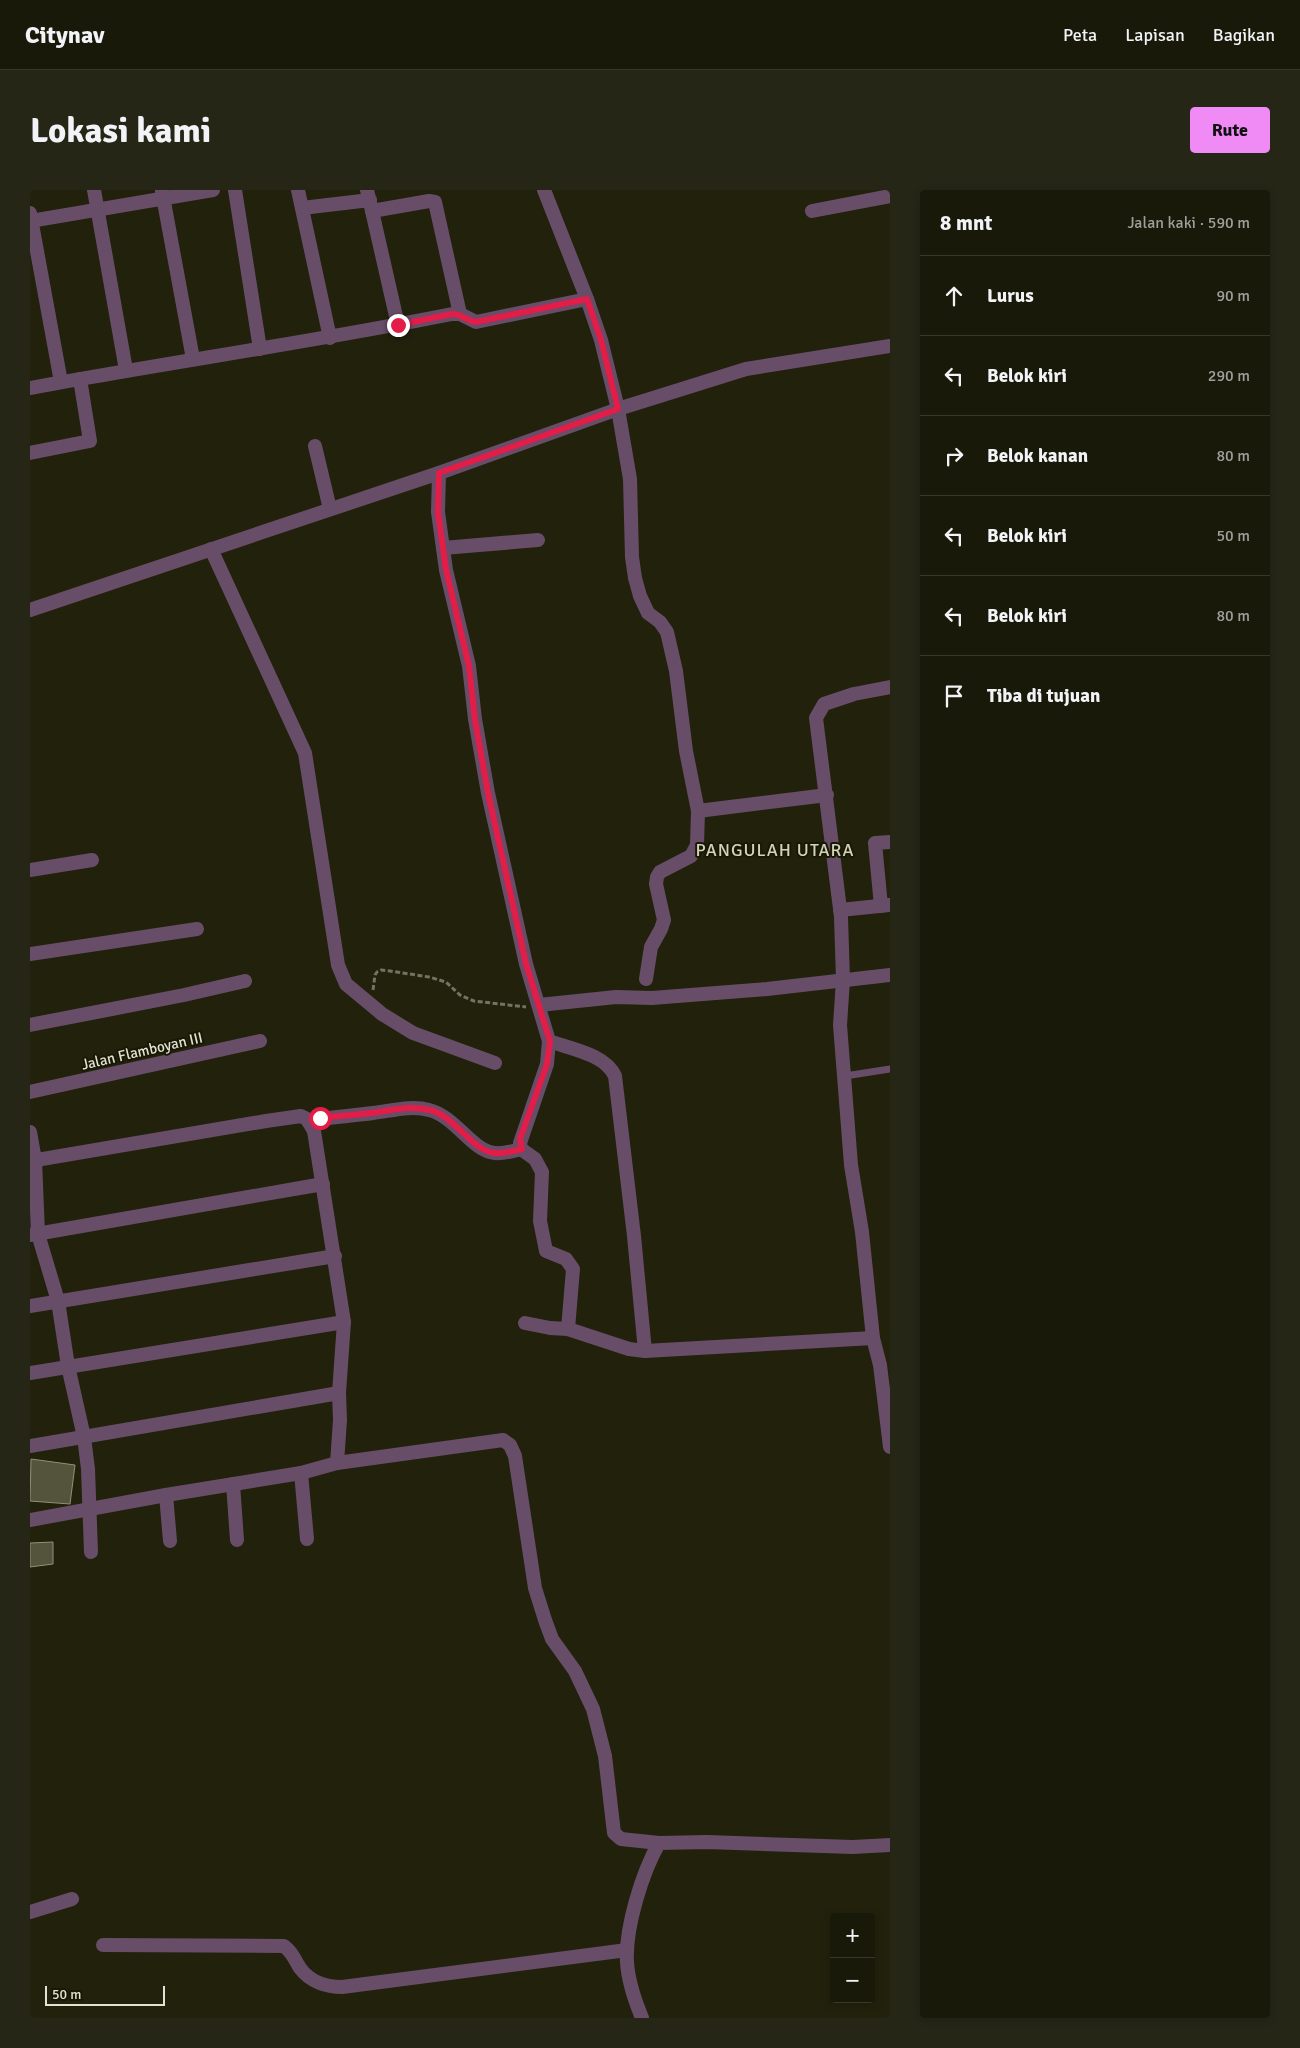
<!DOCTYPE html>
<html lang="id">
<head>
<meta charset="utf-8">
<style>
  body { margin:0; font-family:Signika,sans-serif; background:#262617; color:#f1f3f6 }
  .controls { position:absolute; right:15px; bottom:15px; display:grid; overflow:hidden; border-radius:5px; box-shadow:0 2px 8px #0003 }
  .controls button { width:45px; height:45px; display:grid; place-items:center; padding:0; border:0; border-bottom:1px solid #37382a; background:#191909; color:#f1f3f6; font:25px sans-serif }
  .scale { position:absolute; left:15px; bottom:12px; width:120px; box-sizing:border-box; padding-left:5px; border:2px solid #e1e1d4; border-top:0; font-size:14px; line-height:18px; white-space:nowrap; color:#e1e1d4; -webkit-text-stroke:4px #181804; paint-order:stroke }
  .stop { position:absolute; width:15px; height:15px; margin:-11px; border:4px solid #e11d48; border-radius:50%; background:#fff }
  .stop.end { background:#e11d48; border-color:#fff; box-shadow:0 1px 5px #0008 }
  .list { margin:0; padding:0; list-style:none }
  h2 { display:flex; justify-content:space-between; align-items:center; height:65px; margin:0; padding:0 20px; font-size:21px }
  h2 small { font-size:16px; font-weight:400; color:#9fa09c }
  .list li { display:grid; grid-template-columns:32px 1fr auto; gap:15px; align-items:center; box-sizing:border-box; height:80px; padding:0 20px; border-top:1px solid #37382a }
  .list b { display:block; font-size:19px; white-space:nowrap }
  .list em { font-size:16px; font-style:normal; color:#9fa09c }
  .icon { flex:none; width:28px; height:28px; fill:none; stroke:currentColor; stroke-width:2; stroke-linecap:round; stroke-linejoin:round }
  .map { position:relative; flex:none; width:860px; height:1828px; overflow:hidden; border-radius:5px }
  header { display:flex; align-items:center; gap:30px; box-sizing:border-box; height:70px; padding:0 25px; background:#191909; border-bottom:1px solid #37382a }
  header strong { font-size:24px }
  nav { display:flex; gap:28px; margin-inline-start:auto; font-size:18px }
  .intro { display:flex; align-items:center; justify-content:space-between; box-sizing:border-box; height:120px; padding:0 30px }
  h1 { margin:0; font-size:35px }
  .button { padding:12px 22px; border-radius:5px; background:#f08bf6; color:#111; font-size:18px; font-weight:700 }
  main { display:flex; gap:30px; padding:0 30px }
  aside { flex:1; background:#191909; border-radius:5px; box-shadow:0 2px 8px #0003 }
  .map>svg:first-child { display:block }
  .building { fill:#54543d; stroke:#909178 }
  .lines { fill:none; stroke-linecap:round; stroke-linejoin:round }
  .path { stroke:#737362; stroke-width:3; stroke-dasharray:5 2.5; stroke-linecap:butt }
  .lane { stroke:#684d69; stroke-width:7 }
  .street { stroke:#684d69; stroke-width:14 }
  .route { stroke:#e11d48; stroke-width:6 }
  .labels { text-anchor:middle; stroke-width:4; stroke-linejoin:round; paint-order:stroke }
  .street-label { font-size:15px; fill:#e1e1d4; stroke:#181804 }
  .quarter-label { font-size:18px; letter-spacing:1px; fill:#d3d3b9; stroke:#181804 }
</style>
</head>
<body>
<header>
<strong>Citynav</strong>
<nav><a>Peta</a><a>Lapisan</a><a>Bagikan</a></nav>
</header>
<div class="intro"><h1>Lokasi kami</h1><a class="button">Rute</a></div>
<main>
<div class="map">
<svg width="860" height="1828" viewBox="0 0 860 1828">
  <rect width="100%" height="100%" fill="#21210c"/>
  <g class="building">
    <polygon points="1,1269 45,1275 40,1314 0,1311"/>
    <polygon points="23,1352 23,1374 0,1377 0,1353"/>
  </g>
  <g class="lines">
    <polyline class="path" points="343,800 345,785 347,782 351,780 360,781 399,787 416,792 430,805 444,811 496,817"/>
    <polyline class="lane" points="815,886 860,879"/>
    <g class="street">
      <polyline points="64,0 96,180"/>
      <polyline points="205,0 230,159"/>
      <polyline points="268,0 300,148"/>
      <polyline points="337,0 342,21 399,11 405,12 430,124"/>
      <polyline points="514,0 557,109 571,150 588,219 600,289 602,367 605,388 610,406 618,423 630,432 637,442 646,481 656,561 668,621 667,655 661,666 630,682 627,687 626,694 634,730 631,739 621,757 616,789"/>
      <polyline points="132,1 163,169"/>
      <polyline points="272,18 340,10"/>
      <polyline points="342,21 368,135"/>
      <polyline points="782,21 860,6"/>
      <polyline points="0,23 31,192"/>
      <polyline points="0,31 183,0"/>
      <path d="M0 198C141 172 282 152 422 124H430L446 132 557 109"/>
      <polyline points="285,256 300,319"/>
      <polyline points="0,263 60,251 50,189"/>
      <polyline points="409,283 408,322 416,380 439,476 445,529 458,603 496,774 519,851 517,874 490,953 491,959 505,969 512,982 510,1031 516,1061 536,1069 543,1079 538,1139"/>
      <polyline points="413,358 508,350"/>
      <polyline points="181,359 275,563 308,775 316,794 352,824 383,843 465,873"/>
      <polyline points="0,420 409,283 588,219 716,179 860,156"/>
      <polyline points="860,497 824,504 794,514 786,528 811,727 813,790 810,835 821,975 832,1042 843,1148 850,1175 860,1257"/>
      <polyline points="668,621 797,605"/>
      <polyline points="0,680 62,670"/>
      <polyline points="851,716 845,653 860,652"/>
      <polyline points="810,720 859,715"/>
      <polyline points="0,764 167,739"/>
      <polyline points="509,815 586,807 622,808 737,799 860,785"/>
      <polyline points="0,835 154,805 215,791"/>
      <path d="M519 851C541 859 575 864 585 886L604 1046 615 1161"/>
      <polyline points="0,902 230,851"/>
      <path d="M278 931C300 927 321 926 343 923 361 921 381 915 399 920 425 926 443 962 465 963 474 964 483 961 491 959"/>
      <polyline points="0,942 5,970 8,1044 28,1111 38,1176 54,1247 58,1279 61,1362"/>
      <polyline points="0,971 236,931 271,926 277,929 284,941 314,1132 309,1203 310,1230 307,1273"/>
      <polyline points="0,1045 293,994"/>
      <polyline points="0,1116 305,1066"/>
      <polyline points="495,1133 520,1138 538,1139 599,1159 615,1161 843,1148"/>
      <polyline points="0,1183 314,1132"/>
      <polyline points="0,1256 309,1203"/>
      <polyline points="271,1283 277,1349"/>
      <polyline points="203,1294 207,1350"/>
      <polyline points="136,1305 140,1351"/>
      <polyline points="0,1330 136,1305 271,1283 307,1273 473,1250 480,1255 485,1266 505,1398 515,1430 522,1449 545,1481 563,1519 575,1566 584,1643 591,1649 629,1653"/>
      <polyline points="0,1722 42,1709"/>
      <path d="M73 1755 254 1756C264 1764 264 1769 270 1778 280 1792 297 1797 312 1797L597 1760"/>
      <path d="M612 1828C605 1811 598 1790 597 1772 595 1738 612 1683 629 1653L677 1652 823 1657 860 1655"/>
    </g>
  </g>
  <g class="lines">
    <path class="route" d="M290 928C304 926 317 926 331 924 354 923 377 914 400 920 425 926 443 962 465 963 474 964 483 961 492 959L490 949 517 874 520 851 496 774 458 603 445 530 439 476 416 380 408 322 409 283 588 219 571 150 557 109 446 132C437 131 432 124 422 124L368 135"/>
  </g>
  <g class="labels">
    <g class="street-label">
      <text transform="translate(112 861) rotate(-13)" y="5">Jalan Flamboyan III</text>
    </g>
    <g class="quarter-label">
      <text x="745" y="666">PANGULAH UTARA</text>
    </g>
  </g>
</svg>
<div class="controls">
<button>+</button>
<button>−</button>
</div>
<div class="scale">50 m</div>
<div class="stop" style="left:290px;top:928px"></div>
<div class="stop end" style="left:368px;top:135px"></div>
</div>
<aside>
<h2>8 mnt<small>Jalan kaki · 590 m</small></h2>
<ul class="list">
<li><svg class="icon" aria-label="ahead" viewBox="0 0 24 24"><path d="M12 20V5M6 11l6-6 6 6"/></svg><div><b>Lurus</b></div><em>90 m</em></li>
<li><svg class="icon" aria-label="left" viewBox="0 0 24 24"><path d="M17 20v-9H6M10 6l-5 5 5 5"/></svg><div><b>Belok kiri</b></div><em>290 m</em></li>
<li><svg class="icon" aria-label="right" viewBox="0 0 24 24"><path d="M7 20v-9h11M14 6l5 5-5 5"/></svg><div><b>Belok kanan</b></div><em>80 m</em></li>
<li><svg class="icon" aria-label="left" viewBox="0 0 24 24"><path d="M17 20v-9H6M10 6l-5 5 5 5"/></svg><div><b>Belok kiri</b></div><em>50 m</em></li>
<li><svg class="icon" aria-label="left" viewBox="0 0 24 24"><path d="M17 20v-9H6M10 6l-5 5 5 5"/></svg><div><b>Belok kiri</b></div><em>80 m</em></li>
<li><svg class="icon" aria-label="arrive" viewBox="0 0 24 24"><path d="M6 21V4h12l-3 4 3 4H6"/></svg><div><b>Tiba di tujuan</b></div></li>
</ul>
</aside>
</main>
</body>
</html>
